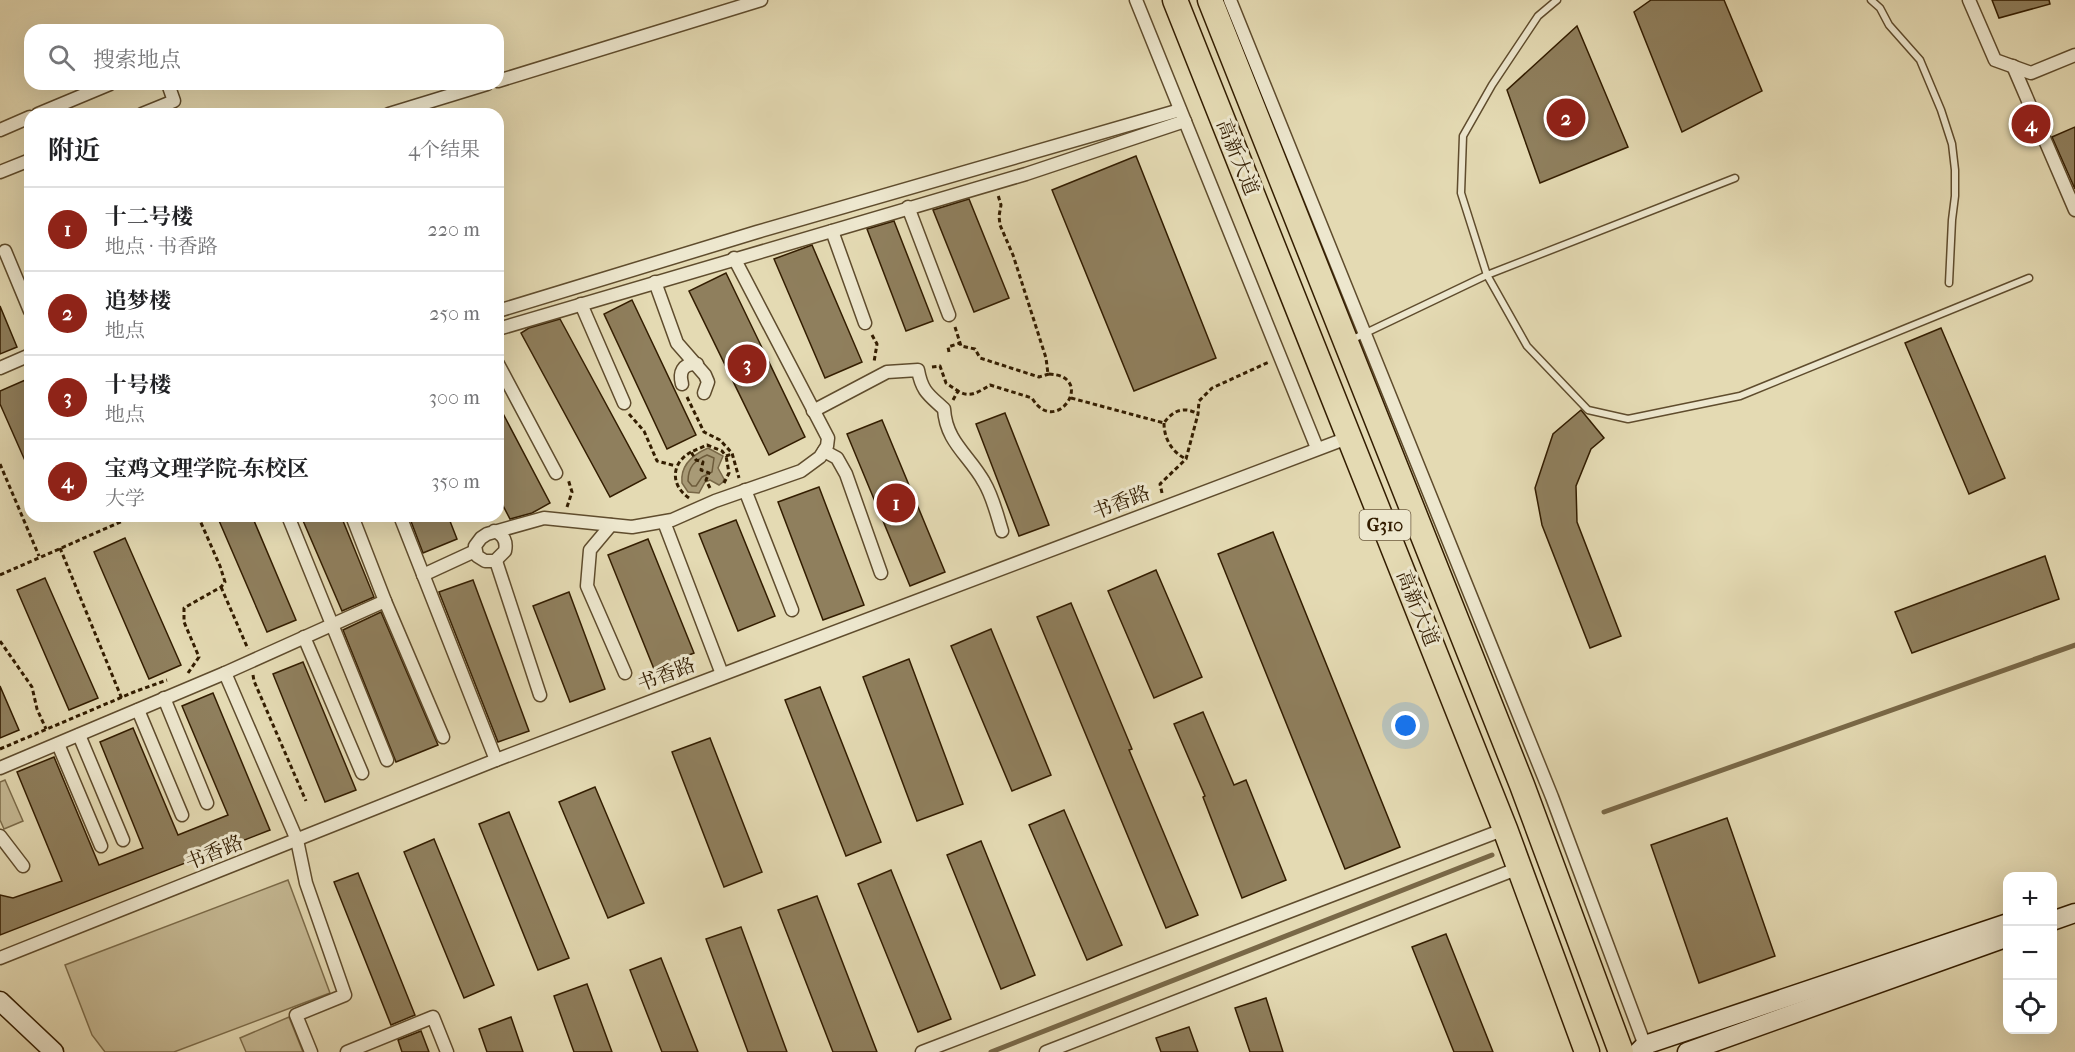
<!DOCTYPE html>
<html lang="zh">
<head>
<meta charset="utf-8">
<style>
  body { margin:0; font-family:"IM FELL French Canon","Noto Serif SC",serif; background:#f2f2f2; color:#202124 }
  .controls { position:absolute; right:18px; bottom:18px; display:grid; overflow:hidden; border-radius:12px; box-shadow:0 6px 24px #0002 }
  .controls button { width:54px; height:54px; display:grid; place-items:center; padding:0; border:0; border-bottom:2px solid #e0e0e0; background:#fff; color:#202124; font:30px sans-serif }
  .you { position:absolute; left:1406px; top:726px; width:21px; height:21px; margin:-15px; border:4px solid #fff; border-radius:50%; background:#1a73e8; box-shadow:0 0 0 9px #1a73e833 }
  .badge { display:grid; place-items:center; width:39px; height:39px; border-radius:50%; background:#8f2418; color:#fff; font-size:20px; font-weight:700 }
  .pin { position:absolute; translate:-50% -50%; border:3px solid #fff; box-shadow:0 2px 6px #0006 }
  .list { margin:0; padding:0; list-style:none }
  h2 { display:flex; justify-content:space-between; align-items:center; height:78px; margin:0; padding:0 24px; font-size:26px }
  h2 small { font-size:20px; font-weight:400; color:#757577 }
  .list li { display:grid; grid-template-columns:39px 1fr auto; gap:18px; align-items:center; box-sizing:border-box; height:84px; padding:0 24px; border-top:2px solid #e0e0e0 }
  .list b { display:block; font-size:22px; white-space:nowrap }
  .list p { margin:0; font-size:20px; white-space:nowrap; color:#757577 }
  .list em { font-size:20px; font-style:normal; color:#757577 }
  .icon { flex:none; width:33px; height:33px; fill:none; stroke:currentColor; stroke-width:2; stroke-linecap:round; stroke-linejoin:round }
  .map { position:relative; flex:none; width:2075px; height:1052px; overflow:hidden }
  .search { position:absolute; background:#fff; box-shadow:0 6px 24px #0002; left:24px; top:24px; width:480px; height:66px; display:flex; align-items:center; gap:15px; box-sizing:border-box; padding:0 21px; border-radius:18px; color:#757577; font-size:22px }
  .panel { position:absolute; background:#fff; box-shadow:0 6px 24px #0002; left:24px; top:108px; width:480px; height:414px; border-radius:18px }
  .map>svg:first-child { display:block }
  .green { fill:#c6ba95; stroke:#7c6c4a; stroke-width:1.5 }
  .water { fill:#a89a76; stroke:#796847; stroke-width:1.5 }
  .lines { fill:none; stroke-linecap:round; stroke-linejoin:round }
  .shore { stroke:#6e5c3b; stroke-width:1.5 }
  .stream { stroke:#796847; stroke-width:5 }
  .building { fill:#8f7f5d; stroke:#331d00; stroke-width:1.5 }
  .lane-casing { stroke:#5f4c2d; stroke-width:9 }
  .street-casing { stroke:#5f4c2d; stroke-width:15 }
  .secondary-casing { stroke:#331d00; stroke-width:21 }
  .highway-casing { stroke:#331d00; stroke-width:27 }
  .path { stroke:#331d00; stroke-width:3; stroke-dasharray:4.5 3; stroke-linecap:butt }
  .lane { stroke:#ede7ce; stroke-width:6 }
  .street { stroke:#ede7ce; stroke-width:12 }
  .secondary { stroke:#ede7ce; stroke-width:18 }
  .highway { stroke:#e4dab3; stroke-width:24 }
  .labels { text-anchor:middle; stroke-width:6; stroke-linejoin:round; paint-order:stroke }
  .shield { fill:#ede7ce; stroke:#6b5a3e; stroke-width:1.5 }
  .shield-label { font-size:18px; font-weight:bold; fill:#331d00 }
  .street-label { font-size:20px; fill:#331d00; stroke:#ede7ce }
</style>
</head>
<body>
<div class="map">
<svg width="2075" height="1052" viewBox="0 0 2075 1052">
  <rect width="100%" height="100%" fill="#e4dab3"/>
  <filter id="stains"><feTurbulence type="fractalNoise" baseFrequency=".00333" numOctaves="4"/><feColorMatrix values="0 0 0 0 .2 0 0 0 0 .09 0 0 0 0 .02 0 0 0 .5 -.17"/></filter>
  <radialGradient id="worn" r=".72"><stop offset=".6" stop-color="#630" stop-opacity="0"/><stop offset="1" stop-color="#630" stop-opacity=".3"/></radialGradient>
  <g class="green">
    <polygon points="5,780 23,821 4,829 0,820 0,782"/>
    <polygon points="288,880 330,993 174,1052 105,1052 92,1035 65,965"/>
    <polygon points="289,1017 303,1052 246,1052 240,1038"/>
  </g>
  <path class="water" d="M708 448 723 456 718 468 724 479 723 482 719 485 710 480 705 482 699 493 688 492 682 483C680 465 692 455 708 448Z"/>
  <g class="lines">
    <path class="shore" d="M707 455 714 458 712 472 702 477 696 486H692L688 481C688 467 695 460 707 455Z"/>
    <g class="stream">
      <polyline points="1604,812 2075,645"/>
      <polyline points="991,1052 1492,855"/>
    </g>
  </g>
  <g class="building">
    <polygon points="1651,0 1724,0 1762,91 1682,132 1634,12"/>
    <polygon points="1992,0 2049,0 2050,4 1999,18"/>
    <polygon points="1577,26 1628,147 1540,183 1507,90"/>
    <polygon points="2075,127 2075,189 2052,137"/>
    <polygon points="1136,156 1216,358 1134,391 1052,190"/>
    <polygon points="969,199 1009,298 974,312 933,210"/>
    <polygon points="894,221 933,321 906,331 867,229"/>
    <polygon points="812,245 862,362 825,378 774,259"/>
    <polygon points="726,273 805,437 769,455 689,291"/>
    <polygon points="632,300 696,435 667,449 604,314"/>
    <polygon points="0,306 17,347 0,354"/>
    <polygon points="560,319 646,478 610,497 521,333 529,328"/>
    <polygon points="1941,328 2005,478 1969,494 1905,343"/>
    <polygon points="30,378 30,472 0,404 0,391"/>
    <polygon points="498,404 550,503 532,513 510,519 498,496"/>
    <polygon points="1581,410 1604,438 1591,449 1576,486 1577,522 1621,636 1590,648 1542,525 1535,488 1553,434"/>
    <polygon points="1005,413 1049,525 1019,536 976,424"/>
    <polygon points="882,420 945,572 910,586 847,434"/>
    <polygon points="819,487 864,605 823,620 778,502"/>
    <polygon points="217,516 252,516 296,620 267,632"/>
    <polygon points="301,516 341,516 374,597 342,611"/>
    <polygon points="409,516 448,516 457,539 423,553"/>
    <polygon points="736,520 775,616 738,631 699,534"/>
    <polygon points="1273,532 1400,847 1345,869 1218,554"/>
    <polygon points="125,538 181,665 149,679 94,552"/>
    <polygon points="648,539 694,653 654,669 608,555"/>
    <polygon points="2045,556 2059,599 1912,653 1895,612"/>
    <polygon points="1156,570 1202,677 1154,698 1108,591"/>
    <polygon points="45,578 98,698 69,710 17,590"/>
    <polygon points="473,580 529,731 498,742 439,592"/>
    <polygon points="569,592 605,689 570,702 533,606"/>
    <polygon points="1071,603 1132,749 1129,750 1198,915 1166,928 1037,617"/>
    <polygon points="381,612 438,745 396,762 343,630"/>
    <polygon points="991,629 1051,775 1012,791 951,646"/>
    <polygon points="909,659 963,804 917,821 863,677"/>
    <polygon points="303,662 356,790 325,802 273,674"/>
    <polygon points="0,686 19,730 0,738"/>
    <polygon points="820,687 881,842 846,856 785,700"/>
    <polygon points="213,693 270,830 0,935 0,895 13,898 62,881 17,772 54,757 99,865 143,848 100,742 133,728 178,835 228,815 182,706"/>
    <polygon points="1203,712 1234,785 1246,780 1286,880 1242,898 1203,797 1205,796 1174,724"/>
    <polygon points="710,738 762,872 724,887 672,752"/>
    <polygon points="595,787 644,903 608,918 559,802"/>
    <polygon points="1064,810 1122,945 1087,960 1029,825"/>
    <polygon points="509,812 569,958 538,970 479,824"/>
    <polygon points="1727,818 1775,956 1699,983 1651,845"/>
    <polygon points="434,839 494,985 464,998 404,852"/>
    <polygon points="981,841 1035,975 1001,989 947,855"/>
    <polygon points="891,870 951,1019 918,1032 858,884"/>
    <polygon points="358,873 415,1015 391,1025 334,882"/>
    <polygon points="817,896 877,1052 833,1052 778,910"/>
    <polygon points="741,927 787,1052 748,1052 706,939"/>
    <polygon points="1446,934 1493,1052 1454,1052 1412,947"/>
    <polygon points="661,958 698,1052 662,1052 630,970"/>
    <polygon points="587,984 612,1052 574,1052 554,996"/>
    <polygon points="1266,998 1283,1052 1250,1052 1235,1008"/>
    <polygon points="511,1017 523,1052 487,1052 479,1029"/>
    <polygon points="1189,1027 1198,1052 1161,1052 1156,1038"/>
    <polygon points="421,1031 429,1052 402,1052 398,1040"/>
  </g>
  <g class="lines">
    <g class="lane-casing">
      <g id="lane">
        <polyline points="1557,0 1538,16 1492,85 1463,136 1461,193 1487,275 1527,346 1588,410 1628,419 1740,396 2029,278"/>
        <polyline points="1871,0 1880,8 1889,25 1920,60 1941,110 1952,144 1955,170 1955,196 1952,220 1949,283"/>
        <polyline points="1351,340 1487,275 1735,178"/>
      </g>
    </g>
    <g class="street-casing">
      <g id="street">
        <polyline points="1136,0 1317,448"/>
        <polyline points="1230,0 1552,797 1647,1051"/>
        <polyline points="1969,0 1995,60 2031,73 2075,55"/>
        <polyline points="2013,66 2075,210"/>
        <polyline points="498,81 761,0"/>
        <polyline points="38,114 110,84"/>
        <polyline points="142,114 174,101 168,84"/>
        <polyline points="389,114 487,84"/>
        <polyline points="0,130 30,117"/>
        <polyline points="0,172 30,160"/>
        <polyline points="908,207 949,315"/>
        <polyline points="832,231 865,323"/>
        <polyline points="5,251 30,311"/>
        <polyline points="655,282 677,343 705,375 708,382 704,393"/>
        <polyline points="581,304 624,403"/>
        <polyline points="498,311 757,232 1180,110"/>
        <polyline points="498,329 1026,174 1185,121"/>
        <polyline points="498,364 556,473"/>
        <polyline points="0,368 30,355"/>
        <path d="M682 384C679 373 682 363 697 364"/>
        <path d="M813 411 887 372 918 370C922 392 929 395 944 409 946 442 969 455 984 482 993 497 997 515 1002 531"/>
        <polyline points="824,451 837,458 846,474 881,573"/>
        <polyline points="745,490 792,610"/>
        <polyline points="288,516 387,760"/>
        <polyline points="400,516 496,760"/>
        <polyline points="664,522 722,674"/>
        <polyline points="611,525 590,550 587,586 625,673"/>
        <path d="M494 531C504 534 507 542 505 551L495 561H485L477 556 475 546 481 538 487 534 544 518 632 527 672 520 715 501 801 471 820 457 827 446 828 438 734 258"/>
        <polyline points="496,561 540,695"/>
        <polyline points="423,575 475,551"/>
        <polyline points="385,601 443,737"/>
        <polyline points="304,637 362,773"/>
        <polyline points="225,673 297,840 306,883 345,995 296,1015 311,1052"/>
        <polyline points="164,698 207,803"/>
        <polyline points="138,710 182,815"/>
        <polyline points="79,735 123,840"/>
        <polyline points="58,744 101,846"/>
        <polyline points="0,768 225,673 385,601 352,516"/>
        <polyline points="0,836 23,866"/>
        <polyline points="0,958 496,760 1350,437"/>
        <polyline points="347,1052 433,1017 447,1052"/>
        <polyline points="922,1052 1505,829"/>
        <polyline points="1046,1052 1519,868"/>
      </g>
    </g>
    <g class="secondary-casing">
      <g id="secondary">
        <polyline points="2052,921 2075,913"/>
        <polyline points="0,1001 54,1052"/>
        <polyline points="1638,1052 1645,1045 2008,923"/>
        <polyline points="1687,1052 2008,937"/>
      </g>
    </g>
    <g class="highway-casing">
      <g id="highway">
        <polyline points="1175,0 1505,829 1587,1052"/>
        <polyline points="1210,0 1522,785 1621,1052"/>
      </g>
    </g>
    <g class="path">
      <polyline points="955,327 961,346 975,349 980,358 1039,377 1049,374"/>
      <polyline points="872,335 877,344 874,362"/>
      <polyline points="949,352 948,347 960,343"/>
      <polyline points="932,367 940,366 946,383 958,391"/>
      <polyline points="687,397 704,432 720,440 732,453 739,478"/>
      <path d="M1071 398 1164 423C1173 410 1184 406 1198 414"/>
      <path d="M953 400 958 391C970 399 980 391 990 385L1032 398C1056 439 1098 375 1048 374L1046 358 1013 255 1000 225 999 216 1001 205 998 195"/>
      <polyline points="629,414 644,431 657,461 676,466"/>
      <path d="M1164 423C1164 439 1172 452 1186 459"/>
      <polyline points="0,464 39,556"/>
      <polyline points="724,483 729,473 726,456"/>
      <polyline points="710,488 706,480 709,473 701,470 703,462 696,460 691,452 707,445 722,451 726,456 732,454"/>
      <polyline points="1162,493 1160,484 1186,459 1198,414 1199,401 1212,388 1269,362"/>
      <path d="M689 498C670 485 671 463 691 452"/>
      <polyline points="567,507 572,492 568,479"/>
      <polyline points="60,548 122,699"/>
      <polyline points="0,575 134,516"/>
      <polyline points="221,587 248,649"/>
      <polyline points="0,641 32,687 37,709 46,729"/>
      <polyline points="188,673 199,657 184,622 184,608 221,587 225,582 220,566 198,516"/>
      <polyline points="253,675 254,681 306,801"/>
      <polyline points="0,749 134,692 167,680"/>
    </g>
    <use href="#lane" class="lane"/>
    <use href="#street" class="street"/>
    <use href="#secondary" class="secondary"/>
    <use href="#highway" class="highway"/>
  </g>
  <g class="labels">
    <rect class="shield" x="1359.5" y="510" width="51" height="30" rx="4.5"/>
    <g class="shield-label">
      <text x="1385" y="531">G310</text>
    </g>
    <g class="street-label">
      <text transform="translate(1238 157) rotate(68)" y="7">高新大道</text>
      <text transform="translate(1121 502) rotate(-21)" y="7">书香路</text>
      <text transform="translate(1418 608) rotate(68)" y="7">高新大道</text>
      <text transform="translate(666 674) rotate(-21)" y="7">书香路</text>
      <text transform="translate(214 852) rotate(-22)" y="7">书香路</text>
    </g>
  </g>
  <rect width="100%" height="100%" filter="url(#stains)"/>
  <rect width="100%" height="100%" fill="url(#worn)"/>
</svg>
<div class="controls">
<button>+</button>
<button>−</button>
<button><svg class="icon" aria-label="locate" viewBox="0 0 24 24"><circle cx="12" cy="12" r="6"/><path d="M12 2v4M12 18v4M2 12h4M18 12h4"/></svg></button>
</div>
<div class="you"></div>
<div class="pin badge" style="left:896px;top:503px">1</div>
<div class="pin badge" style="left:1566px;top:118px">2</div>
<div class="pin badge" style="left:747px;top:364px">3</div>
<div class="pin badge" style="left:2031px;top:124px">4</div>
<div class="search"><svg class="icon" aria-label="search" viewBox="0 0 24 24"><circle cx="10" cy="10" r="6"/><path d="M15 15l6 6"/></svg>搜索地点</div>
<section class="panel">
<h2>附近<small>4个结果</small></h2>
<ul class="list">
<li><span class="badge">1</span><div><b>十二号楼</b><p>地点 · 书香路</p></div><em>220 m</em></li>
<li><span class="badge">2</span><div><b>追梦楼</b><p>地点</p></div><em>250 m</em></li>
<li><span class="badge">3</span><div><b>十号楼</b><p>地点</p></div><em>300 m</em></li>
<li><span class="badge">4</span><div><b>宝鸡文理学院-东校区</b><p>大学</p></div><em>350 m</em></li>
</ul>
</section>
</div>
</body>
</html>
